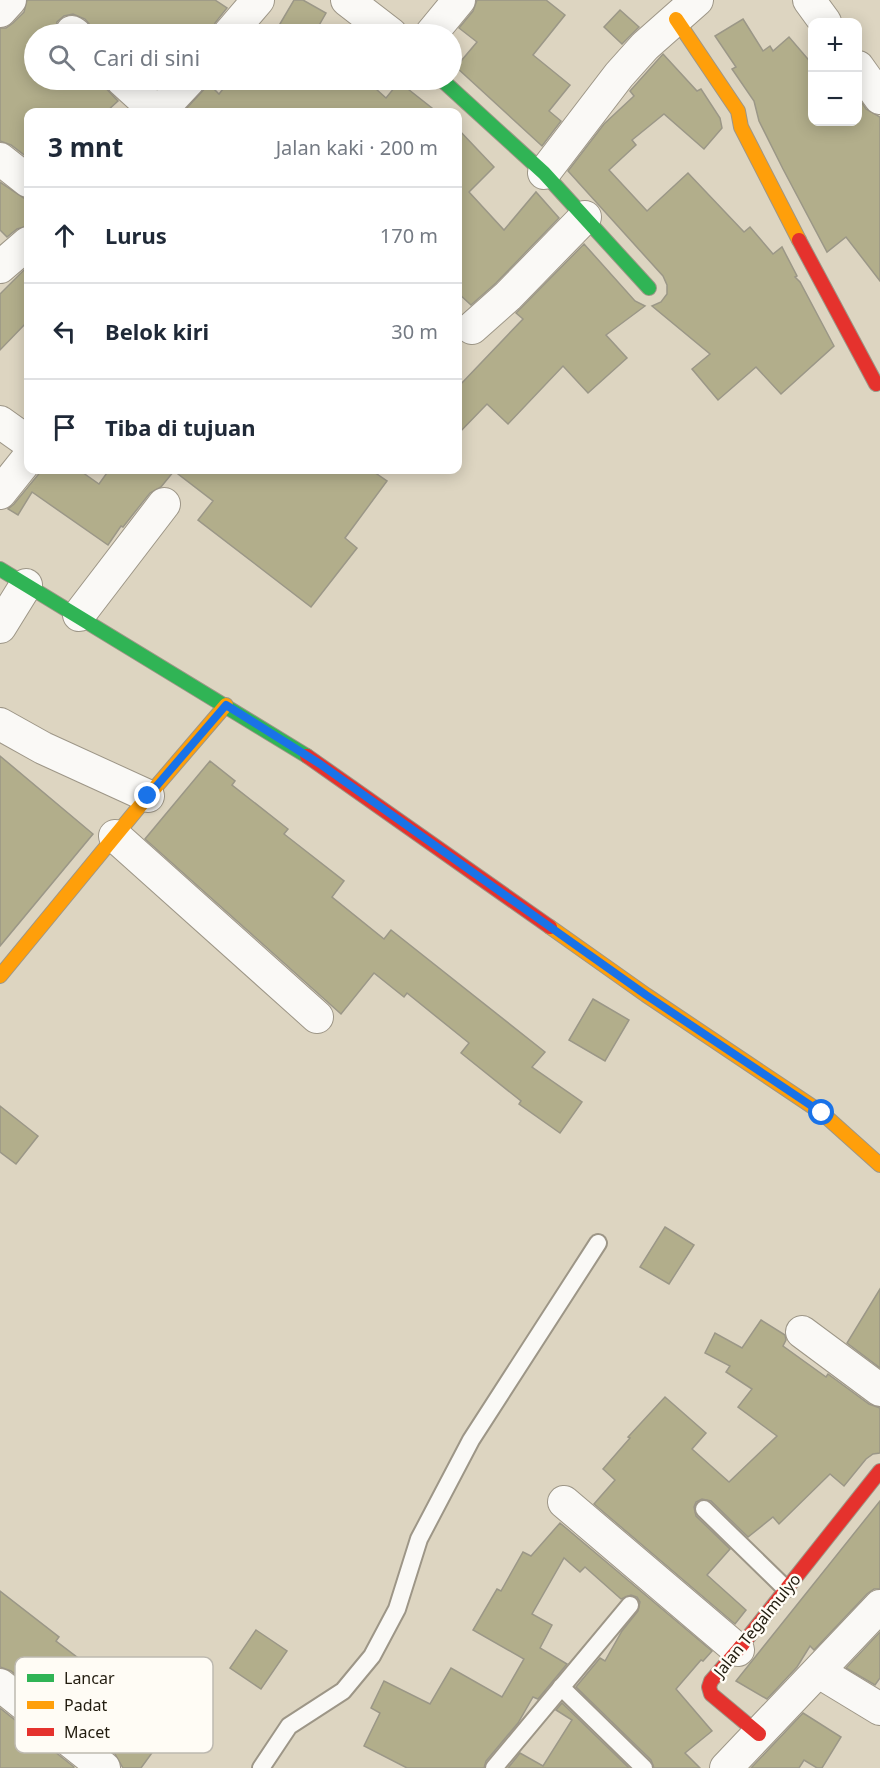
<!DOCTYPE html>
<html lang="id">
<head>
<meta charset="utf-8">
<style>
  body { margin:0; font-family:"Noto Sans",sans-serif; background:#f2f2f3; color:#1f2937 }
  .controls { position:absolute; right:18px; top:18px; display:grid; overflow:hidden; border-radius:12px; box-shadow:0 3px 15px #0003 }
  .controls button { width:54px; height:54px; display:grid; place-items:center; padding:0; border:0; border-bottom:2px solid #e0e1e3; background:#fff; color:#1f2937; font:30px sans-serif }
  .stop { position:absolute; width:18px; height:18px; margin:-14px; border:4px solid #1a73e8; border-radius:50%; background:#fff }
  .stop.end { background:#1a73e8; border-color:#fff; box-shadow:0 2px 6px #0008 }
  .list { margin:0; padding:0; list-style:none }
  h2 { display:flex; justify-content:space-between; align-items:center; height:78px; margin:0; padding:0 24px; font-size:26px }
  h2 small { font-size:20px; font-weight:400; color:#747a83 }
  .list li { display:grid; grid-template-columns:39px 1fr auto; gap:18px; align-items:center; box-sizing:border-box; height:96px; padding:0 24px; border-top:2px solid #e0e1e3 }
  .list b { display:block; font-size:22px; white-space:nowrap }
  .list em { font-size:20px; font-style:normal; color:#747a83 }
  .icon { flex:none; width:33px; height:33px; fill:none; stroke:currentColor; stroke-width:2; stroke-linecap:round; stroke-linejoin:round }
  .map { position:relative; flex:none; width:880px; height:1768px; overflow:hidden }
  .search { position:absolute; background:#fff; box-shadow:0 3px 15px #0003; left:24px; top:24px; width:438px; height:66px; display:flex; align-items:center; gap:15px; box-sizing:border-box; padding:0 21px; border-radius:33px; color:#747a83; font-size:22px }
  .panel { position:absolute; background:#fff; box-shadow:0 3px 15px #0003; left:24px; top:108px; width:438px; height:366px; border-radius:12px }
  .map>svg:first-child { display:block }
  .building { fill:#b2ae8b; stroke:#9b9787; stroke-width:1.5 }
  .lines { fill:none; stroke-linecap:round; stroke-linejoin:round }
  .lane-casing { stroke:#9d9687; stroke-width:20 }
  .street-casing { stroke:#9d9687; stroke-width:34 }
  .fast-casing { stroke:#9d9687; stroke-width:16 }
  .slow-casing { stroke:#9d9687; stroke-width:16 }
  .jam-casing { stroke:#9d9687; stroke-width:16 }
  .lane { stroke:#faf9f6; stroke-width:16 }
  .street { stroke:#faf9f6; stroke-width:32 }
  .fast { stroke:#30b455; stroke-width:14 }
  .slow { stroke:#ff9f0a; stroke-width:14 }
  .jam { stroke:#e5322d; stroke-width:14 }
  .route { stroke:#1a73e8; stroke-width:8 }
  .labels { text-anchor:middle; stroke-width:5; stroke-linejoin:round; paint-order:stroke }
  .street-label { font-size:16px; fill:#221c0f; stroke:#fffcf5 }
  .key { fill:#fffcf5; stroke:#bdb9b0; stroke-width:1.5 }
  .key-label { font-size:16px; fill:#221c0f }
</style>
</head>
<body>
<div class="map">
<svg width="880" height="1768" viewBox="0 0 880 1768">
  <rect width="100%" height="100%" fill="#ddd5c1"/>
  <g class="building">
    <polygon points="27,0 215,0 227,8 215,23 212,34 93,34 91,26 85,19 73,14 64,16 57,22 55,34 34,34 34,80 98,80 118,101 106,112 28,112 28,155 27,157 11,145 0,141 0,28 6,28 13,23 24,12"/>
    <polygon points="294,0 303,0 326,13 314,34 274,34"/>
    <polygon points="477,0 546,0 565,15 533,55 570,85 549,111 561,121 542,146 456,67 477,42 459,28 473,11"/>
    <polygon points="620,10 639,27 622,44 604,27"/>
    <polygon points="743,19 763,51 770,46 773,51 789,37 813,65 813,122 858,122 858,97 866,109 880,117 880,281 846,237 827,252 783,169 759,121 754,101 732,69 736,67 715,36"/>
    <polygon points="663,54 697,91 701,89 720,118 722,128 704,149 664,114 632,140 636,145 609,170 647,211 688,173 744,232 750,227 773,254 782,247 797,276 795,277 800,282 834,346 781,394 756,367 718,400 692,369 710,354 652,306 661,302 667,294 667,285 663,276 568,171 604,124 634,96 630,91"/>
    <polygon points="230,80 366,80 386,98 399,82 437,112 183,112 209,84 219,94"/>
    <polygon points="458,129 494,167 469,192 504,230 536,192 559,218 496,283 471,305 458,293"/>
    <polygon points="0,182 28,201 28,226 17,229 7,237 0,230"/>
    <polygon points="584,244 635,301 645,306 606,335 627,358 588,393 563,366 508,424 487,404 458,434 458,387 523,319 516,313"/>
    <polygon points="28,266 28,321 0,350 0,294"/>
    <polygon points="42,470 79,470 99,484 109,470 371,470 387,481 345,538 357,548 311,607 198,520 213,501 174,471 161,487 150,493 123,527 121,526 108,545 32,492 18,515 8,509 14,504"/>
    <polygon points="0,756 93,834 0,946"/>
    <polygon points="210,761 235,781 232,785 288,829 284,834 344,881 332,897 384,939 391,930 545,1052 532,1067 582,1102 560,1133 519,1104 521,1101 461,1053 469,1043 407,993 404,997 374,973 341,1014 145,839"/>
    <polygon points="593,999 629,1020 605,1061 569,1040"/>
    <polygon points="0,1106 38,1136 16,1164 0,1152"/>
    <polygon points="665,1227 694,1245 669,1284 640,1267"/>
    <polygon points="880,1289 880,1368 847,1343"/>
    <polygon points="761,1320 785,1335 786,1340 783,1346 826,1377 828,1374 869,1404 880,1408 880,1453 873,1454 866,1459 844,1486 830,1474 779,1524 773,1517 748,1537 711,1501 702,1499 696,1502 694,1507 696,1516 730,1549 707,1575 746,1610 735,1624 594,1504 615,1480 603,1469 630,1438 628,1437 665,1397 706,1433 692,1449 729,1482 777,1436 738,1407 752,1389 726,1372 730,1366 705,1353 715,1333 742,1348"/>
    <polygon points="880,1501 880,1589 874,1589 867,1594 814,1650 810,1646 797,1667 767,1699 736,1681"/>
    <polygon points="560,1523 712,1651 703,1661 701,1660 676,1689 712,1731 685,1753 700,1768 654,1768 651,1760 576,1687 600,1658 605,1661 622,1631 638,1611 640,1602 637,1597 631,1595 621,1599 585,1567 580,1572 564,1558 532,1614 552,1625 540,1648 567,1664 538,1699 533,1697 518,1723 486,1761 484,1768 407,1768 364,1746 380,1713 371,1708 384,1681 430,1704 451,1668 502,1697 524,1659 473,1630 497,1589 501,1591 523,1552 531,1556"/>
    <polygon points="0,1591 59,1637 56,1641 170,1728 141,1768 123,1768 115,1754 11,1671 0,1667"/>
    <polygon points="256,1630 287,1651 261,1689 230,1668"/>
    <polygon points="880,1632 880,1678 875,1685 846,1668"/>
    <polygon points="562,1703 629,1768 508,1768 520,1753 543,1766 572,1720 556,1710"/>
    <polygon points="0,1708 74,1767 73,1768 0,1768"/>
    <polygon points="803,1713 841,1737 822,1768 817,1768 804,1760 799,1768 751,1768"/>
  </g>
  <g class="lines">
    <g class="lane-casing">
      <g id="lane">
        <polyline points="704,1509 786,1589"/>
        <polyline points="561,1687 644,1768"/>
        <polyline points="261,1768 289,1726 343,1691 372,1656 397,1609 419,1539 471,1440 598,1243"/>
        <polyline points="494,1768 630,1605"/>
      </g>
    </g>
    <g class="street-casing">
      <g id="street">
        <polyline points="347,0 391,34"/>
        <polyline points="809,0 825,22"/>
        <polyline points="0,11 10,0"/>
        <polyline points="72,32 75,34"/>
        <polyline points="229,34 258,0"/>
        <polyline points="431,34 459,0"/>
        <polyline points="858,67 880,98"/>
        <polyline points="122,80 157,112"/>
        <polyline points="159,112 189,80"/>
        <polyline points="0,159 28,181"/>
        <polyline points="544,173 619,75 645,46 697,0"/>
        <polyline points="0,267 28,243"/>
        <polyline points="472,328 508,296 585,217"/>
        <polyline points="0,422 28,442"/>
        <polyline points="0,493 28,458"/>
        <polyline points="79,615 164,504"/>
        <polyline points="0,627 26,585"/>
        <polyline points="0,724 43,748 148,796"/>
        <polyline points="115,836 317,1017"/>
        <polyline points="802,1332 880,1390"/>
        <polyline points="564,1502 738,1650"/>
        <polyline points="819,1672 880,1709"/>
        <polyline points="0,1685 104,1768"/>
        <polyline points="726,1768 880,1606"/>
      </g>
    </g>
    <g class="fast-casing">
      <g id="fast">
        <polyline points="442,80 544,173 649,288"/>
        <polyline points="0,569 307,756"/>
      </g>
    </g>
    <g class="slow-casing">
      <g id="slow">
        <polyline points="676,19 738,111 741,127 799,240"/>
        <polyline points="550,927 646,995 822,1113 880,1165"/>
        <polyline points="0,976 148,796 226,705"/>
      </g>
    </g>
    <g class="jam-casing">
      <g id="jam">
        <polyline points="799,240 876,384"/>
        <polyline points="307,756 550,927"/>
        <polyline points="759,1734 711,1694 709,1687 711,1681 738,1650 880,1471"/>
      </g>
    </g>
    <use href="#lane" class="lane"/>
    <use href="#street" class="street"/>
    <use href="#fast" class="fast"/>
    <use href="#slow" class="slow"/>
    <use href="#jam" class="jam"/>
  </g>
  <g class="lines">
    <polyline class="route" points="148,796 226,705 320,764 646,995 822,1113"/>
  </g>
  <g class="labels">
    <g class="street-label">
      <text transform="translate(757 1625) rotate(-51)" y="6">Jalan Tegalmulyo</text>
    </g>
  </g>
  <rect x="15" y="1657" width="198" height="96" rx="9" class="key"/>
  <rect x="27" y="1674" width="27" height="8" fill="#30b455"/>
  <rect x="27" y="1701" width="27" height="8" fill="#ff9f0a"/>
  <rect x="27" y="1728" width="27" height="8" fill="#e5322d"/>
  <g class="key-label">
    <text x="64" y="1684">Lancar</text>
    <text x="64" y="1711">Padat</text>
    <text x="64" y="1738">Macet</text>
  </g>
</svg>
<div class="controls">
<button>+</button>
<button>−</button>
</div>
<div class="stop" style="left:822px;top:1113px"></div>
<div class="stop end" style="left:148px;top:796px"></div>
<div class="search"><svg class="icon" aria-label="search" viewBox="0 0 24 24"><circle cx="10" cy="10" r="6"/><path d="M15 15l6 6"/></svg>Cari di sini</div>
<section class="panel">
<h2>3 mnt<small>Jalan kaki · 200 m</small></h2>
<ul class="list">
<li><svg class="icon" aria-label="ahead" viewBox="0 0 24 24"><path d="M12 20V5M6 11l6-6 6 6"/></svg><div><b>Lurus</b></div><em>170 m</em></li>
<li><svg class="icon" aria-label="left" viewBox="0 0 24 24"><path d="M17 20v-9H6M10 6l-5 5 5 5"/></svg><div><b>Belok kiri</b></div><em>30 m</em></li>
<li><svg class="icon" aria-label="arrive" viewBox="0 0 24 24"><path d="M6 21V4h12l-3 4 3 4H6"/></svg><div><b>Tiba di tujuan</b></div></li>
</ul>
</section>
</div>
</body>
</html>
